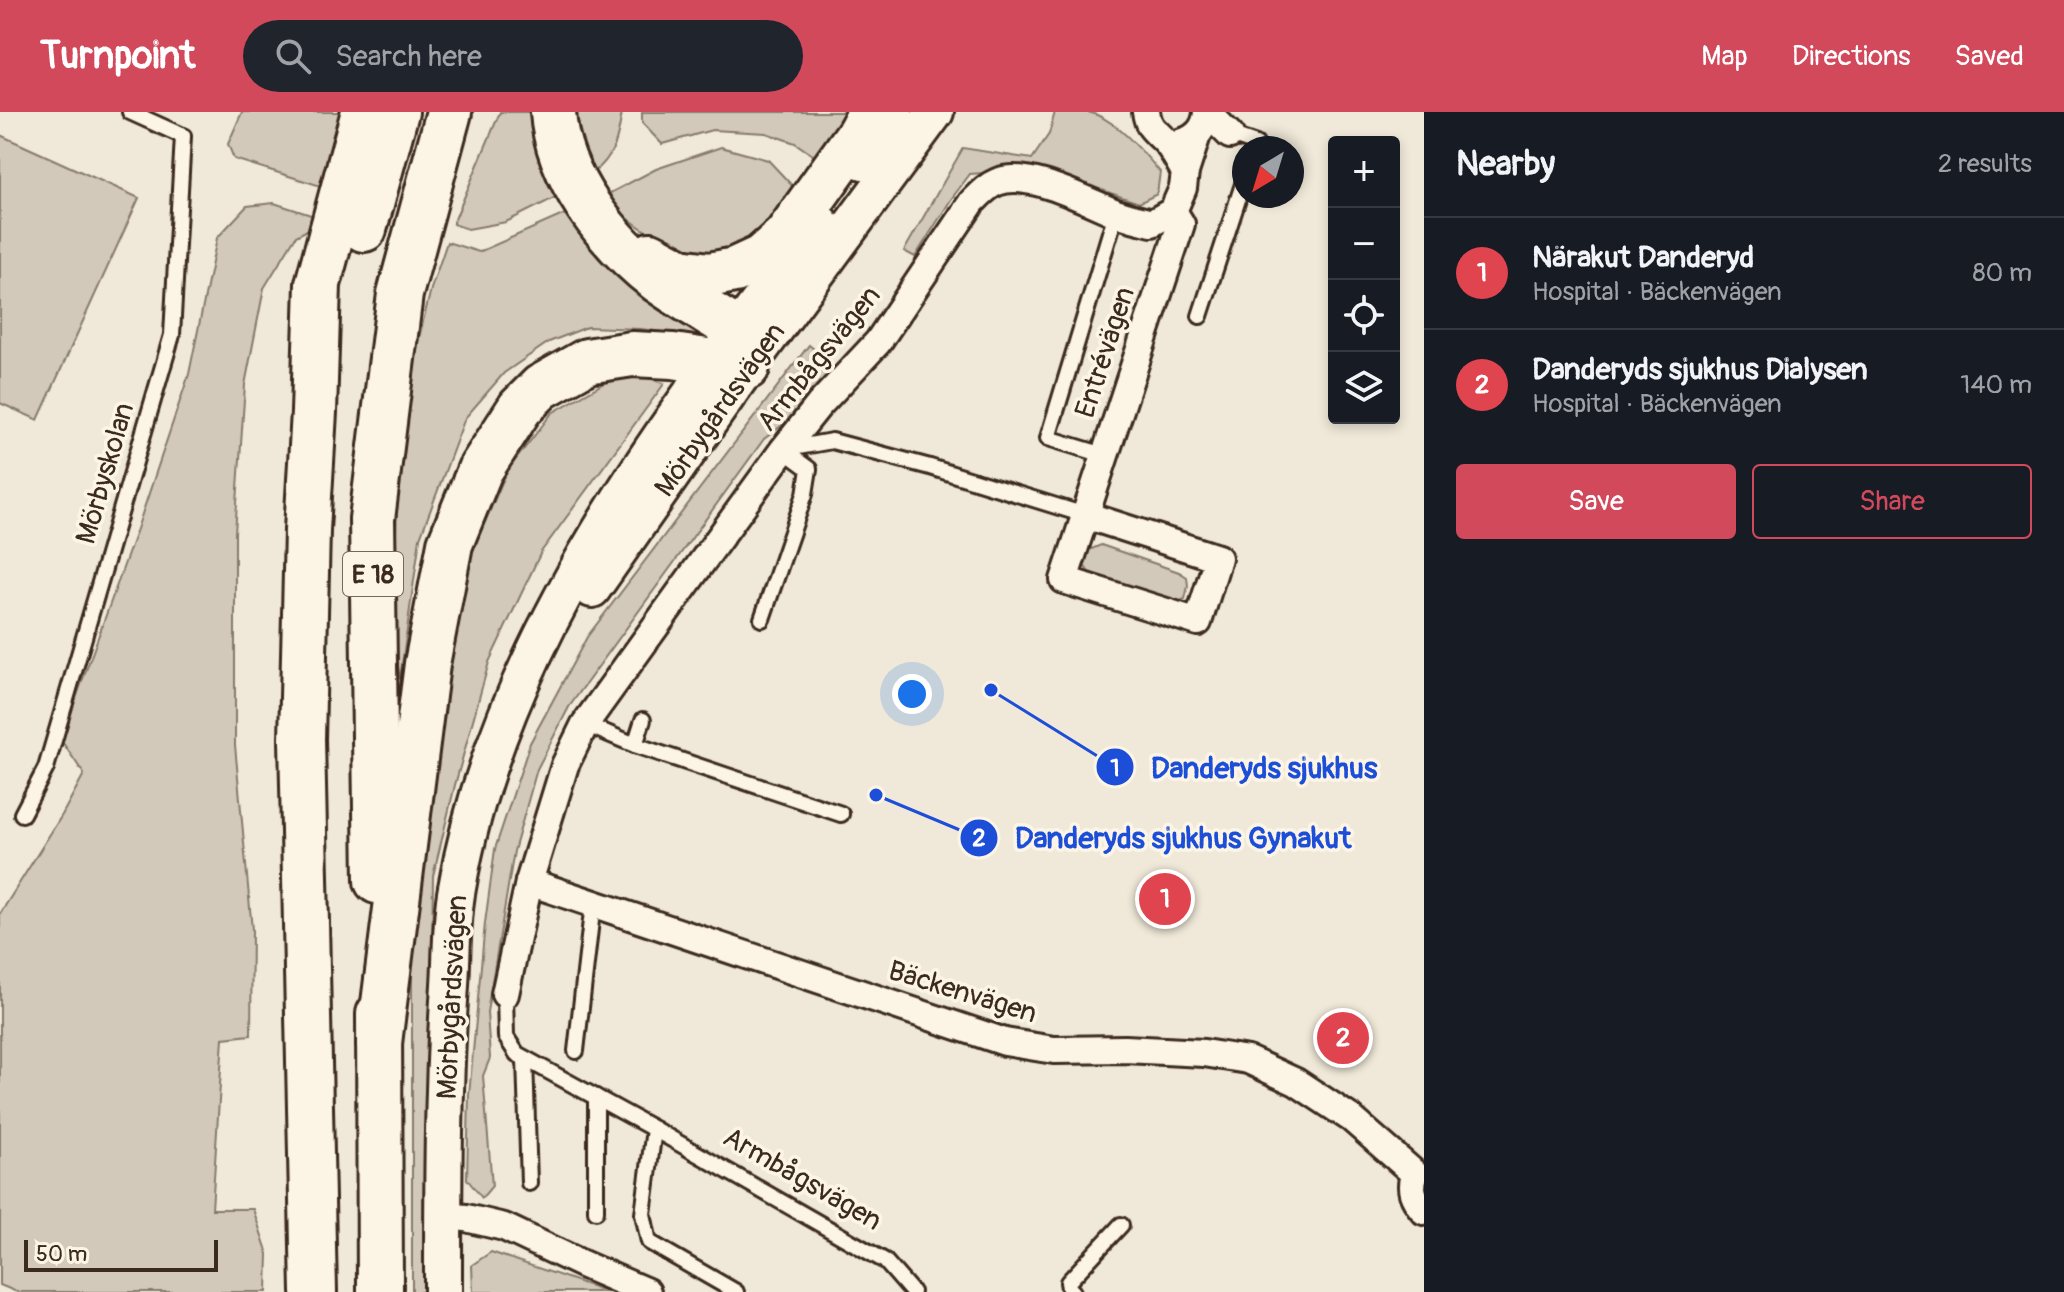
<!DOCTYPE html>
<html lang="en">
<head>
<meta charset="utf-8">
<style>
  body { margin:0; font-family:Pangolin,sans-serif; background:#20242c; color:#f1f3f6 }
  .controls { position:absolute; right:24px; top:24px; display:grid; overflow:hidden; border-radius:8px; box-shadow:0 4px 12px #0003 }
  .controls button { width:72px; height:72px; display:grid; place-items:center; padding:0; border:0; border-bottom:2px solid #363941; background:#171b24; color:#f1f3f6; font:40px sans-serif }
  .compass { position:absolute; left:1232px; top:24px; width:72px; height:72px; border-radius:50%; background:#171b24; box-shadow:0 4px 12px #0003; rotate:218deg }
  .scale { position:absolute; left:24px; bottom:20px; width:194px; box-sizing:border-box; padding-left:8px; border:4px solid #3b2a1e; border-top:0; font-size:22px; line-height:28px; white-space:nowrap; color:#3b2a1e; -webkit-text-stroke:6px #fcf5e5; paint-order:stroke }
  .you { position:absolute; left:912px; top:582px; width:28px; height:28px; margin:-20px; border:6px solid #fff; border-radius:50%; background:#1a73e8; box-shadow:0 0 0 12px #1a73e833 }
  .badge { display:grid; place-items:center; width:52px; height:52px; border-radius:50%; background:#d1495b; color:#fff; font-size:26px; font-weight:700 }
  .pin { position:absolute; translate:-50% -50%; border:4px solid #fff; box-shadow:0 2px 8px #0006 }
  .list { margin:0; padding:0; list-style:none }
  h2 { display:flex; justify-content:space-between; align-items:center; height:104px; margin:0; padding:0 32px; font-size:34px }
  h2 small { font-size:26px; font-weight:400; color:#9ea1a6 }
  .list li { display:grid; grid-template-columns:52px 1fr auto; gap:24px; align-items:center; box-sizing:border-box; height:112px; padding:0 32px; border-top:2px solid #363941 }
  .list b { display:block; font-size:30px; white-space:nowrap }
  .list p { margin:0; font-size:26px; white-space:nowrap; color:#9ea1a6 }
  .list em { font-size:26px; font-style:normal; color:#9ea1a6 }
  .actions { display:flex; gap:16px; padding:24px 32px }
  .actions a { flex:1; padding:18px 0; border:2px solid #d1495b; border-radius:8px; text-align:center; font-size:28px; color:#d1495b }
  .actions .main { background:#d1495b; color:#fff }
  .icon { flex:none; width:44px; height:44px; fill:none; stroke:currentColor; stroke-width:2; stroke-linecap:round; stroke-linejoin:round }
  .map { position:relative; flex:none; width:1424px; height:1180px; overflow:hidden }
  header { display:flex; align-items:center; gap:48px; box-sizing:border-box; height:112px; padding:0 40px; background:#d1495b; color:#fff }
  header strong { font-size:38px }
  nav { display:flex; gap:44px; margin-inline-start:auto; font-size:28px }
  .search { width:560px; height:72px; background:#20242c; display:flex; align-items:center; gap:20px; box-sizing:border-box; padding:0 28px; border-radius:44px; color:#9ea1a6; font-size:30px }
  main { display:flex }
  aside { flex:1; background:#171b24 }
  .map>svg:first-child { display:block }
  .green { fill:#d2c9ba; stroke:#867a6c; stroke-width:2 }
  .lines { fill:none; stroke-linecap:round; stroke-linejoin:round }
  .lane-casing { stroke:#3b2a1e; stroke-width:20 }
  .street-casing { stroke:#3b2a1e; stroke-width:32 }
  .secondary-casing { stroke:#3b2a1e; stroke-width:42 }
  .highway-casing { stroke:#3b2a1e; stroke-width:50 }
  .lane { stroke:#fcf5e5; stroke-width:14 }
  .street { stroke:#fcf5e5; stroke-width:26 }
  .secondary { stroke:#fcf5e5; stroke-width:36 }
  .highway { stroke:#fcf5e5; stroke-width:44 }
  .labels { text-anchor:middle; stroke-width:7; stroke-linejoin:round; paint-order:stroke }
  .shield { fill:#fcf5e5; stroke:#75675a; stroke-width:2 }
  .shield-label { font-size:26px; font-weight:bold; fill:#3b2a1e }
  .street-label { font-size:28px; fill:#3b2a1e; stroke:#fcf5e5 }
  .leader { fill:none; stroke:#1d4ed8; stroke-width:3 }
  .callout-dot { fill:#1d4ed8; stroke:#fcf5e5; stroke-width:3 }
  .mark-label { font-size:24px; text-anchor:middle; font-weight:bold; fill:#fff }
  .callout-label { font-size:30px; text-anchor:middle; font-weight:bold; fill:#1d4ed8; stroke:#fcf5e5; stroke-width:7; stroke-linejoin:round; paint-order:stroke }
</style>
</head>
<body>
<header>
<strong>Turnpoint</strong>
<div class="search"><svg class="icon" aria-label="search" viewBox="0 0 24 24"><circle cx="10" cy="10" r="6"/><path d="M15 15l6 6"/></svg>Search here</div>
<nav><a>Map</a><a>Directions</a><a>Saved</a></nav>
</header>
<main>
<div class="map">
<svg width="1424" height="1180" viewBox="0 0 1424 1180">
  <rect width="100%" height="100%" fill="#f0e9d9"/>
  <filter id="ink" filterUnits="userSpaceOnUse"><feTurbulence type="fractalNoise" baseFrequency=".0125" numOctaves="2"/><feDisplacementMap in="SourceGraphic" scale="16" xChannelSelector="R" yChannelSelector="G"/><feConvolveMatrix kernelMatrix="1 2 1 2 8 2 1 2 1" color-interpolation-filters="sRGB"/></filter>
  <g filter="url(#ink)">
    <g class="green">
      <polygon points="242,0 345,0 324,75 234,47 228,32"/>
      <polygon points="500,0 537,0 549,64 556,85 506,110 468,117 453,112"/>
      <path d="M576 0H622C618 27 615 44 592 62L578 31Z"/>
      <polygon points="642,0 852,0 823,50 795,31 766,21 712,18 662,32 642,11"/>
      <path d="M1055 0C1065 0 1077 0 1087 0 1113 4 1144 41 1160 60L1157 82 1139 91 1042 57 970 62 952 86 915 145 904 139 963 36 1032 47 1049 22Z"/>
      <polygon points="0,23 139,86 38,308 0,291"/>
      <polygon points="721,35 768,48 801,83 742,139 711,148 660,129 613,96 610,81 656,57"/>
      <polygon points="274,91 314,104 313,115 296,124 264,176 245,273 235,421 235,633 252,818 251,923 223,926 212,1097 253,1097 268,1142 267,1180 17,1180 0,1173 0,802 62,703 84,662 61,628 137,417 189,262 217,126 247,94"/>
      <polygon points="565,102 589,132 635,174 705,226 641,217 587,215 549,230 504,261 465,306 420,426 400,567 392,516 397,397 412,255 431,177 447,130 479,140"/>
      <polygon points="809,233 825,246 833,275 764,327 569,595 537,657 514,739 487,900 490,946 483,964 492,1074 482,1086 467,1067 469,983 485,811 495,737 530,631 587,525"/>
      <polygon points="640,262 664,272 541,440 489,550 455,673 433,764 428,1180 412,1180 412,763 441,575 468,449 507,359 552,301 604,271"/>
      <polygon points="1101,433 1179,460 1187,465 1188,474 1185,487 1176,491 1091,464 1084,453 1089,438"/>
      <polygon points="491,1140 608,1180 473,1180 472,1153"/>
    </g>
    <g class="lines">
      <g class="lane-casing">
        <g id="lane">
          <polyline points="1230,23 1256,32 1255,36"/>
          <polyline points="1200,204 1244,69"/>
          <polyline points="787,337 832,329 930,355 1085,403"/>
          <polyline points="1104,343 1048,326 1116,101"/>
          <polyline points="762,507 805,382 809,357 783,338"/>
          <polyline points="585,612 635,633 841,702"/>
          <polyline points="635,633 643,608"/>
          <polyline points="22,702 46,656 172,223 183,24 130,0"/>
          <polyline points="505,882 506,925 517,942 654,1017 885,1149 912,1180"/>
          <polyline points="576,939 593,791"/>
          <polyline points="525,947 529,1071"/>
          <polyline points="654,1017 643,1102 649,1130 736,1180"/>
          <polyline points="596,1099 596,985"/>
          <polyline points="1073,1180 1069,1176 1068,1170 1121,1113"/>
        </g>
      </g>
      <g class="street-casing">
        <g id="street">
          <path d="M1146 0C1149 16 1152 16 1163 27 1172 35 1178 49 1185 60"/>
          <polyline points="1207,0 1230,23"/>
          <path d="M1182 30C1197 26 1206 15 1207 0"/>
          <polyline points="1085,403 1218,446 1198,510 1064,468 1181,112 1173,99"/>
          <path d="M529 770 1005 930 1054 938 1125 937 1204 941 1248 948 1296 970 1352 1007 1415 1062C1408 1077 1414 1087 1424 1099"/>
          <path d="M505 882 529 770 565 653 585 612 783 338 819 293 878 230 972 90C980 82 987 74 997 70 1028 57 1086 89 1116 101 1128 105 1139 108 1152 111L1173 99 1183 76 1185 60 1197 23"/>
          <polyline points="443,1104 466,1106 504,1115 582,1152 647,1180"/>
        </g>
      </g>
      <g class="secondary-casing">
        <g id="secondary">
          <polyline points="863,49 894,0"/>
          <polyline points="592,477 747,255 935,0"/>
          <path d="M443 1180C443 1078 443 975 450 873 452 841 451 807 457 776 499 528 669 305 820 111"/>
        </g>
      </g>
      <g class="highway-casing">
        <g id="highway">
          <polyline points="364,117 396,0"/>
          <polyline points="650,143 680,159 709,163 735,158 761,146 786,124 858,23 871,0"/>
          <polyline points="377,769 372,407 400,182 449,0"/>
          <polyline points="379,902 380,1180"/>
          <path d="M379 931 427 552 450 432 480 358 520 296 541 275 587 249 632 242 673 244 747 255 738 219C712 202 684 187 659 169 609 131 557 65 553 0"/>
          <polyline points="314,1180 302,627 307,418 314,300 318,172 364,0"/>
        </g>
      </g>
      <use href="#lane" class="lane"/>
      <use href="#street" class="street"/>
      <use href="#secondary" class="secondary"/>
      <use href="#highway" class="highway"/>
    </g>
  </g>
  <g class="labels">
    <rect class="shield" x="343" y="440" width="60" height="44" rx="6"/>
    <g class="shield-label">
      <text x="373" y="471">E 18</text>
    </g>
    <g class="street-label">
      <text transform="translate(1104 240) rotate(-72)" y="10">Entrévägen</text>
      <text transform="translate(818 246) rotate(-51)" y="10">Armbågsvägen</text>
      <text transform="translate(719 297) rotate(-55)" y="10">Mörbygårdsvägen</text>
      <text transform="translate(104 361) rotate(-74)" y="10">Mörbyskolan</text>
      <text transform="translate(963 879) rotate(17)" y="10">Bäckenvägen</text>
      <text transform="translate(451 885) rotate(-87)" y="10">Mörbygårdsvägen</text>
      <text transform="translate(803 1066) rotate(30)" y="10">Armbågsvägen</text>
    </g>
  </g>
  <path class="leader" d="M991 578L1115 655M876 683L979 726"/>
  <g class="callout-dot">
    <circle cx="991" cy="578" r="8"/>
    <circle cx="876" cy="683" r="8"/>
    <circle cx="1115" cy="655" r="20"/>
    <circle cx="979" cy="726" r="20"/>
  </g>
  <g class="mark-label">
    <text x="1115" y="664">1</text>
    <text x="979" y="734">2</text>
  </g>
  <g class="callout-label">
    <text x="1264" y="666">Danderyds sjukhus</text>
    <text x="1183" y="736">Danderyds sjukhus Gynakut</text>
  </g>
</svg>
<div class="controls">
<button>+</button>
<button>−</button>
<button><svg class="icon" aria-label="locate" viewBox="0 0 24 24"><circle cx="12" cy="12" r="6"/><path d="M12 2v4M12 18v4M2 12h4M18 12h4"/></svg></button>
<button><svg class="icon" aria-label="layers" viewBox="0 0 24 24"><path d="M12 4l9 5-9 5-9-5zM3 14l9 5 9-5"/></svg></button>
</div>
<svg class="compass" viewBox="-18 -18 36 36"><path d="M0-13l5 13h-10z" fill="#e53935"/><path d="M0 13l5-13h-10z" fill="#9ea1a6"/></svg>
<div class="scale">50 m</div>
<div class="you"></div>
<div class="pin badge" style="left:1165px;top:787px;background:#e0444e">1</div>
<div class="pin badge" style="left:1343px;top:926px;background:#e0444e">2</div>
</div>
<aside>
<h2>Nearby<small>2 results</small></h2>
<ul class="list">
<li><span class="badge" style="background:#e0444e">1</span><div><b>Närakut Danderyd</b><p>Hospital · Bäckenvägen</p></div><em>80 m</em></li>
<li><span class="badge" style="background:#e0444e">2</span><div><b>Danderyds sjukhus Dialysen</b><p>Hospital · Bäckenvägen</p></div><em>140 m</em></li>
</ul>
<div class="actions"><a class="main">Save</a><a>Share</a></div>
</aside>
</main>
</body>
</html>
